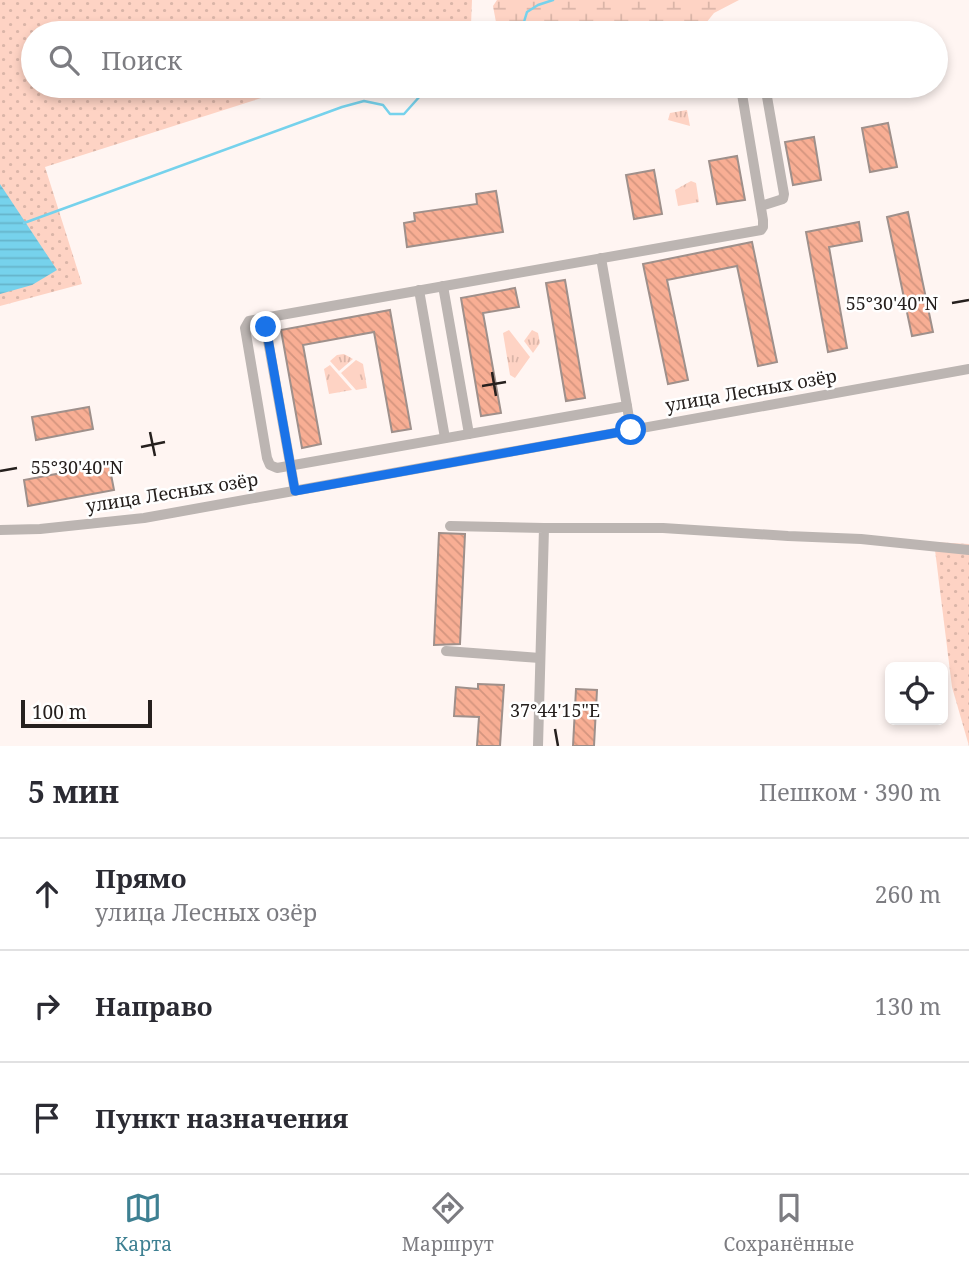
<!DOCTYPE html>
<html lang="ru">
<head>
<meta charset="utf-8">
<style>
  body { margin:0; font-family:"Noto Serif",serif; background:#f7f7f7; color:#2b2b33 }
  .controls { position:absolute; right:21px; bottom:21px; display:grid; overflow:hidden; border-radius:10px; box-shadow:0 4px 10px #0003 }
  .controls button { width:63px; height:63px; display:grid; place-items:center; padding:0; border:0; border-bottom:2px solid #e1e1e2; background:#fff; color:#2b2b33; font:35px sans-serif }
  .scale { position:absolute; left:21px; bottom:18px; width:131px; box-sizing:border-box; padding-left:7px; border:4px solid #26201e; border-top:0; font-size:19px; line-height:24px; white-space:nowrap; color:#26201e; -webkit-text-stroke:5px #fff; paint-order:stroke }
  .stop { position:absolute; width:21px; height:21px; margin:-16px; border:5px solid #1a73e8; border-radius:50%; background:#fff }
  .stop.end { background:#1a73e8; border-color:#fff; box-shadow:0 2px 7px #0008 }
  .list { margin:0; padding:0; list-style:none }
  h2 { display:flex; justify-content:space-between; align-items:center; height:91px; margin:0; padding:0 28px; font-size:30px }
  h2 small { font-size:23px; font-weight:400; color:#7c7c81 }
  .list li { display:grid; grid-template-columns:46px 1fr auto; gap:21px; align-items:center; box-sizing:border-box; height:112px; padding:0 28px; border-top:2px solid #e1e1e2 }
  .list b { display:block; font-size:26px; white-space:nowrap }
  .list p { margin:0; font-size:23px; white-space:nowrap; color:#7c7c81 }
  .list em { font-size:23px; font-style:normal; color:#7c7c81 }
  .icon { flex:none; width:38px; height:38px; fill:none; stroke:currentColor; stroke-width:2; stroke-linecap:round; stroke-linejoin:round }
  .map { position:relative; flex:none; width:969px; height:746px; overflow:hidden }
  .search { position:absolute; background:#fff; box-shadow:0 4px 10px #0003; left:21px; right:21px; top:21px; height:77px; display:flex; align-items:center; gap:18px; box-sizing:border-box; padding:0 24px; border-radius:38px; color:#7c7c81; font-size:26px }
  .sheet { height:427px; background:#fff }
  nav { display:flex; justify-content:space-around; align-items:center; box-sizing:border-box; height:98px; border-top:2px solid #e1e1e2; background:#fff; font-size:19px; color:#7c7c81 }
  nav a { display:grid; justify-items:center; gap:4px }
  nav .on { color:#3e8092 }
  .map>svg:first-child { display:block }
  .grass { fill:url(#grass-dots) }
  .wetland { fill:url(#wetland-marsh) }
  .park { fill:url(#park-tufts) }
  .water { fill:url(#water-rules) }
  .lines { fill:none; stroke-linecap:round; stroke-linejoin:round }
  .stream { stroke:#76d2ec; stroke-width:2.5 }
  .building { fill:url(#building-back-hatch); stroke:#9f908b; stroke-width:2 }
  .minor { stroke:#bcb5b2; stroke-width:10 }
  .route { stroke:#1a73e8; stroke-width:9 }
  .ticks { fill:none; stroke:#26201e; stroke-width:2.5 }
  .labels { text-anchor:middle; stroke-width:5; stroke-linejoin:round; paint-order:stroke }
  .street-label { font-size:18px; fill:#26201e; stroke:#fff }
  .ticks-label { font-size:18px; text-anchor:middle; fill:#26201e; stroke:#fff; stroke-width:5; stroke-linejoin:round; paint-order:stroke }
</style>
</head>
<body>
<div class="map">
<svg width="969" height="746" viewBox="0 0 969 746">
  <defs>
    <pattern id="grass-dots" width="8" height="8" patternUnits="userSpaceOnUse" patternTransform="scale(1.75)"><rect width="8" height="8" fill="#fed3c4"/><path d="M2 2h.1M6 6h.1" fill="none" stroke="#dab5a8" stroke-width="1.8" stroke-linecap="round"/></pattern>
    <pattern id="wetland-marsh" width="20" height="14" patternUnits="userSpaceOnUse" patternTransform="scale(1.75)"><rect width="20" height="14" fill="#fed3c4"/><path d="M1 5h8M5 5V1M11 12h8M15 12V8" fill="none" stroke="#dab5a8"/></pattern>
    <pattern id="park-tufts" width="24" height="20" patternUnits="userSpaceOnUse" patternTransform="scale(1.75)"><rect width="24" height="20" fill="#fed3c4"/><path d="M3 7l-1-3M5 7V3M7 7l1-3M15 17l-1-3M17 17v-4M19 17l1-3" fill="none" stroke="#dab5a8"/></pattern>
    <pattern id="water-rules" width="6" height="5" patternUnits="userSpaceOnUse" patternTransform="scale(1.75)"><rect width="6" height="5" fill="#76d2ec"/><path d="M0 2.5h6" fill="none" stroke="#66b4ca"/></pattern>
    <pattern id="building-back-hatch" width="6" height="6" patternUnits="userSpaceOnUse" patternTransform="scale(1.75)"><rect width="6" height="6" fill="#f8ae94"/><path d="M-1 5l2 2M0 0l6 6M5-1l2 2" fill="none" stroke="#d4957f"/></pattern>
  </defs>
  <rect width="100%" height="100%" fill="#fff5f2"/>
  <g class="grass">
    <polygon points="0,0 472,0 471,25 448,33 33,33 33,86 299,86 45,167 82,284 0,306"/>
    <polygon points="934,542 969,544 969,746 952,687"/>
  </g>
  <polygon class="wetland" points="497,0 739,0 714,13 698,33 498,33 493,6"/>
  <g class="park">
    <polygon points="687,110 690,126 668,120 670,113"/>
    <polygon points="691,181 696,183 699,202 678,206 675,190"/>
    <polygon points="509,330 530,357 515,378 510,375 503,333"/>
    <polygon points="532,330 538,333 540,343 533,353 524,341"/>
    <polygon points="344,354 353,359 339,371 330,361 337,355"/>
    <polygon points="356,360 363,364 367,388 356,390 341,373"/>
    <polygon points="330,365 352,390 329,394 324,369"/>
  </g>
  <polygon class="water" points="0,184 57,270 32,285 0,294"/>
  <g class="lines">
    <g class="stream">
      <polyline points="516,33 523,25 527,12 538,5 553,0"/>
      <polyline points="24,223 342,107 364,101 383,105 390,114 404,114 429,86"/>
    </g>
  </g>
  <g class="building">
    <polygon points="888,123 897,167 870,172 862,128"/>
    <polygon points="814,137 821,180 793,185 785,142"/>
    <polygon points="737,156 745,200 717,204 709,161"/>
    <polygon points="654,170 662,214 634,219 626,175"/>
    <polygon points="496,191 503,232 407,247 404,223 415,221 414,213 477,204 476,194"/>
    <polygon points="908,212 933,332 912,336 887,217"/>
    <polygon points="859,222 862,241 829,247 847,348 828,352 806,232"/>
    <polygon points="752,242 777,362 758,366 737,266 667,280 688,380 668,384 643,264"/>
    <polygon points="565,280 585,398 566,401 546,283"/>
    <polygon points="515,288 519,307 483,313 501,413 481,416 461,298"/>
    <polygon points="390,310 411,429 392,432 374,332 303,345 321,444 302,448 281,330"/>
    <polygon points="89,407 93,429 36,440 32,417"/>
    <polygon points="109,464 114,490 28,506 24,480"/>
    <polygon points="439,533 465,534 460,644 434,645"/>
    <polygon points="478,684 504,685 500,746 477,746 479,717 454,716 456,687 478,689"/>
    <polygon points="576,689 597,690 594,746 573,746"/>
  </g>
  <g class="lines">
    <g class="minor">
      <polyline points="443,286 469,434"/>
      <polyline points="419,290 445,438"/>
      <polyline points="264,318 249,321 245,328 267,458 270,465 277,468 627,406 601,258"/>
      <polyline points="627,406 631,430"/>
      <polyline points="295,491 264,318 761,230 763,227 763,220 742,94 746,89 761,86 766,91 784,194 783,199 761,206"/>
      <polyline points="450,526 544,528 538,746"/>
      <polyline points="544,528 663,528 788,536 861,539 969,550"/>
      <polyline points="0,530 40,529 144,518 969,369"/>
      <polyline points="446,651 540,658"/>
    </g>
  </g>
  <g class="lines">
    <polyline class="route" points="266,327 295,491 631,430"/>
  </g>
  <path class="ticks" d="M952 303 969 300M492 372 496 396M482 386 506 382M150 432 155 456M141 447 165 442M0 471 17 468M555 729 558 746"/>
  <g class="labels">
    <g class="street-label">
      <text transform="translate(751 391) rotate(-10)" y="6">улица Лесных озёр</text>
      <text transform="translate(172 493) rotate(-9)" y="6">улица Лесных озёр</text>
    </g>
  </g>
  <g class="ticks-label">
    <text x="892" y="310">55°30'40"N</text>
    <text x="77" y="474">55°30'40"N</text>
    <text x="555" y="717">37°44'15"E</text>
  </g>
</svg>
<div class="controls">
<button><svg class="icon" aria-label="locate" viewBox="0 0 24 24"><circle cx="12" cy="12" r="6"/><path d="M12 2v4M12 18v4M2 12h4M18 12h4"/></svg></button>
</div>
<div class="scale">100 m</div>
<div class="stop" style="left:631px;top:430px"></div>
<div class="stop end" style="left:266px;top:327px"></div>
<div class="search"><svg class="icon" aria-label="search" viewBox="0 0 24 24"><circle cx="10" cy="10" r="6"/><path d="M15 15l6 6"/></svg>Поиск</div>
</div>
<section class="sheet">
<h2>5 мин<small>Пешком · 390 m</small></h2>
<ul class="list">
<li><svg class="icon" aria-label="ahead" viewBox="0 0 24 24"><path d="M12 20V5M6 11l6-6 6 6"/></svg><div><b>Прямо</b><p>улица Лесных озёр</p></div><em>260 m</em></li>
<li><svg class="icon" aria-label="right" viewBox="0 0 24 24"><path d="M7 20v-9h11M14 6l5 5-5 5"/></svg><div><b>Направо</b></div><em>130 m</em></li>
<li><svg class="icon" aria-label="arrive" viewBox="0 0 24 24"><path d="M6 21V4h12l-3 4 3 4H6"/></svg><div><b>Пункт назначения</b></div></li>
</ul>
</section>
<nav>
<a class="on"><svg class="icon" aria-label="map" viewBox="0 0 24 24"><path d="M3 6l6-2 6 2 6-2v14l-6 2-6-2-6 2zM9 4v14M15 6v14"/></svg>Карта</a>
<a><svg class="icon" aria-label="directions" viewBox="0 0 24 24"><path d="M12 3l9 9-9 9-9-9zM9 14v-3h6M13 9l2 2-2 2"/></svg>Маршрут</a>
<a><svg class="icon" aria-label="saved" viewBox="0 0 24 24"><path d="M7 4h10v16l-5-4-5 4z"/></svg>Сохранённые</a>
</nav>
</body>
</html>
